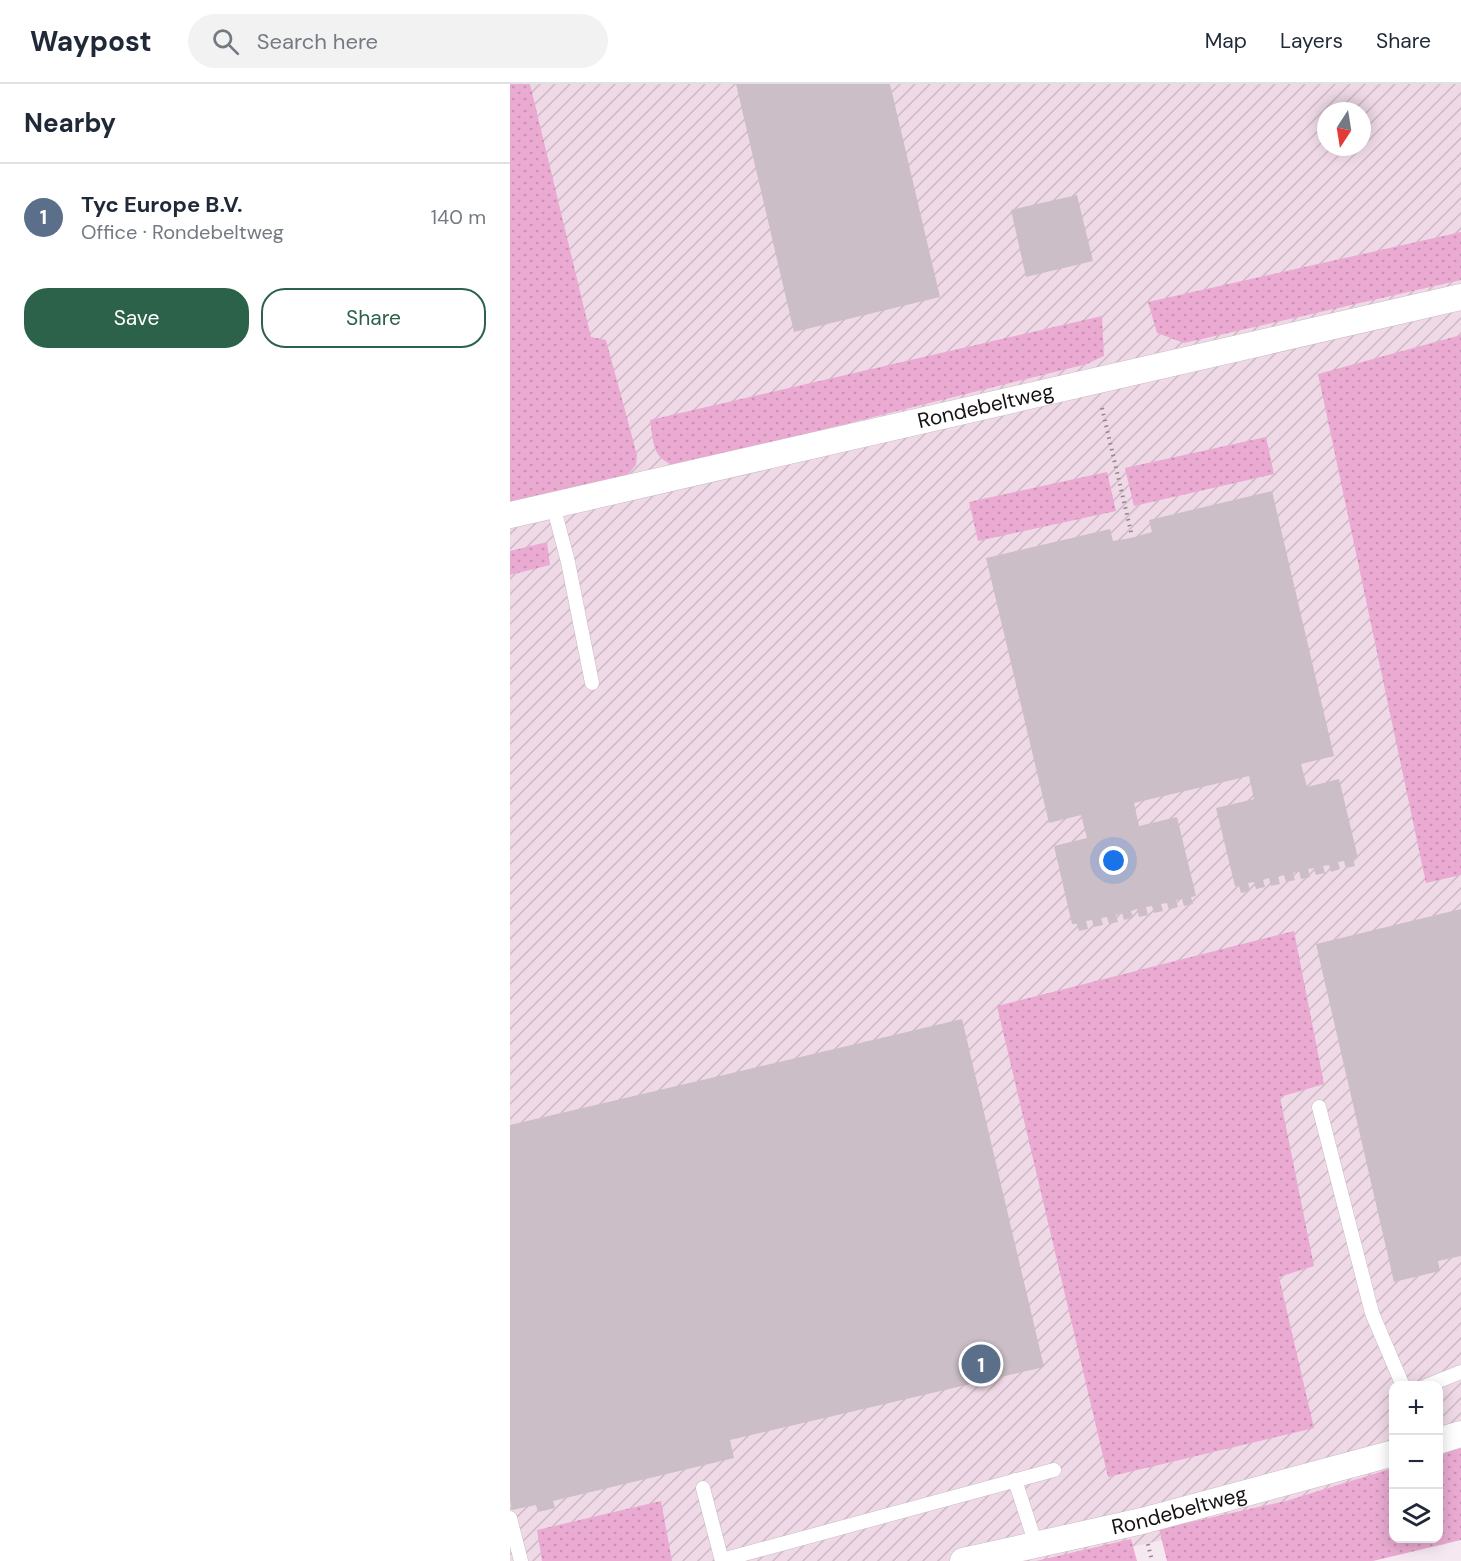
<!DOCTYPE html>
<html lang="en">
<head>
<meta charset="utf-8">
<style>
  body { margin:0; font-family:"DM Sans",sans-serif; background:#f2f2f3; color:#1f2937 }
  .controls { position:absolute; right:18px; bottom:18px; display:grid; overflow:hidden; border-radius:12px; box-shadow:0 3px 15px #0003 }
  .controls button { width:54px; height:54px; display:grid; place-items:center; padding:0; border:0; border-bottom:2px solid #e0e1e3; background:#fff; color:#1f2937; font:30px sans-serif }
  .compass { position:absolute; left:807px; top:18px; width:54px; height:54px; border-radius:50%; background:#fff; box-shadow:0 3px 15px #0003; rotate:192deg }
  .you { position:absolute; left:604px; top:777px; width:21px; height:21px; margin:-15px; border:4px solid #fff; border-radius:50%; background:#1a73e8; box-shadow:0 0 0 9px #1a73e833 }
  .badge { display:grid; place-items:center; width:39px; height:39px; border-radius:50%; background:#2b6249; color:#fff; font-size:20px; font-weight:700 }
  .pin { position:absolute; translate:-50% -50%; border:3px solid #fff; box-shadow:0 2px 6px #0006 }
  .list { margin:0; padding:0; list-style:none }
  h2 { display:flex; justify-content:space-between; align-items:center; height:78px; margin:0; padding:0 24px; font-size:26px }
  h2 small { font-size:20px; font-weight:400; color:#747a83 }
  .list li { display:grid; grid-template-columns:39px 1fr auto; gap:18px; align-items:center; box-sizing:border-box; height:108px; padding:0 24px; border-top:2px solid #e0e1e3 }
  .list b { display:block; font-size:22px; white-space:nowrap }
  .list p { margin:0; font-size:20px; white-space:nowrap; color:#747a83 }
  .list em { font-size:20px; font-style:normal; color:#747a83 }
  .actions { display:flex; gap:12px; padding:18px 24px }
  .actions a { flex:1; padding:14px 0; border:2px solid #2b6249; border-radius:24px; text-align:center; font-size:21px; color:#2b6249 }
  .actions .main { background:#2b6249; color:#fff }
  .icon { flex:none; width:33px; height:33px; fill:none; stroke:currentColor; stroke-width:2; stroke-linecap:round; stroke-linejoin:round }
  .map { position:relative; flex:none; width:951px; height:1477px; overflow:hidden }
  header { display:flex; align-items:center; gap:36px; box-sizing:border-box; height:84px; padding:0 30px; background:#fff; border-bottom:2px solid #e0e1e3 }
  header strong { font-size:28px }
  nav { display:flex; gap:33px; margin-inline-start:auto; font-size:21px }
  .search { width:420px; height:54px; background:#f2f2f3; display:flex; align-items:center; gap:15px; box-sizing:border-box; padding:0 21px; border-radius:33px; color:#747a83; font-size:22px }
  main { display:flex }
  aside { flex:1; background:#fff }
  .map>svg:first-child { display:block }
  .industrial { fill:url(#industrial-furrows); fill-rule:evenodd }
  .grass { fill:url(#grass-dots) }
  .building { fill:#cbbec6 }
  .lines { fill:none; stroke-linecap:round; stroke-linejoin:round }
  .lane-casing { stroke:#c9bbc3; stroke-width:15 }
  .street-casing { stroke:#c9bbc3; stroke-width:27 }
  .path { stroke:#90868c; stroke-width:4; stroke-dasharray:1.5 4.5; stroke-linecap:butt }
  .lane { stroke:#fff; stroke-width:14 }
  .street { stroke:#fff; stroke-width:26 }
  .labels { text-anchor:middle; stroke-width:5; stroke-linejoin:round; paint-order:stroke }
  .street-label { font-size:21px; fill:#171215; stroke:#fff }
</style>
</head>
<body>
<header>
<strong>Waypost</strong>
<div class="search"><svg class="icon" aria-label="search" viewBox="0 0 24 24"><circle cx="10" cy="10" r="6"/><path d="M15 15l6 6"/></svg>Search here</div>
<nav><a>Map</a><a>Layers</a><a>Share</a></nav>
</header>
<main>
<aside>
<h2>Nearby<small></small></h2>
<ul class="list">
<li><span class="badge" style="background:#5c6f8a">1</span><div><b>Tyc Europe B.V.</b><p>Office · Rondebeltweg</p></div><em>140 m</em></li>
</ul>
<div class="actions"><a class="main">Save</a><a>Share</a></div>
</aside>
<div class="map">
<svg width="951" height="1477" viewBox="0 0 951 1477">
  <defs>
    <pattern id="industrial-furrows" width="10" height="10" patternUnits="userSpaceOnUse" patternTransform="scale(1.5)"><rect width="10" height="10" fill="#efd9e6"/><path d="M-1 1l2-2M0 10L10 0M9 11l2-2" fill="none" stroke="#ccb9c4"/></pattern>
    <pattern id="grass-dots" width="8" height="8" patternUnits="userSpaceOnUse" patternTransform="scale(1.5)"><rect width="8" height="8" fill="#eaaad1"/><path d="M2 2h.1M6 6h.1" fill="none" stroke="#c891b3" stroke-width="1.8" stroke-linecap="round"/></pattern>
  </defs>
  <rect width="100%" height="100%" fill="#f6e8f0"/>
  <path class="industrial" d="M0 0H951V1372L929 1380 928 1302H884L883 1395 803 1422 560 1477H0ZM816 27H852V63H816Z"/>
  <g class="grass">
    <polygon points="0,0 20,0 81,253 96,256 127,371 126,381 115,394 0,421"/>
    <polygon points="951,148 951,196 674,259 647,249 638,218"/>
    <path d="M592 232 594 272 577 280 166 382C141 374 144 359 140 336Z"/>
    <polygon points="951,251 951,791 916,799 808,290"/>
    <polygon points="756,353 764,390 624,422 615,384"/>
    <polygon points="597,388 606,427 468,457 459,418"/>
    <polygon points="37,458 40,481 0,491 0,467"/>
    <polygon points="784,847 814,1000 770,1013 804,1182 769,1193 804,1344 598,1393 487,922"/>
    <polygon points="951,1364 951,1456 863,1477 657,1477 649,1445 776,1417 883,1384 884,1454 928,1454 929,1371"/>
    <polygon points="151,1417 162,1477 32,1477 27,1446"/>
    <polygon points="621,1455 627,1477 526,1477"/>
  </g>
  <g class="building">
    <polygon points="226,0 380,0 430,213 284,248"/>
    <polygon points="567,111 583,177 516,193 501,126"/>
    <polygon points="762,407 824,672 791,680 797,703 829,695 848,774 843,775 845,782 836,784 834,777 828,778 830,785 821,788 819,781 813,782 815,789 806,791 804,784 798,785 800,793 791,795 789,787 783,789 785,796 776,798 774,791 768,793 770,800 761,802 759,794 753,796 755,803 746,805 744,798 738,799 740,807 731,809 729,802 725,802 706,724 744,715 739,692 624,719 629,742 667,733 686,812 681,813 683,820 674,822 672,815 666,816 668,823 659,826 657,819 651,820 653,827 644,829 642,822 636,823 638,831 629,833 627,825 621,827 623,834 614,836 612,829 606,831 608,838 599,840 597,833 591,834 593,841 584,843 582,836 576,837 578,845 569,847 567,840 562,840 544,762 577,754 571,731 539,739 476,474 600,445 603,457 621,454 642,448 639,436"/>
    <polygon points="951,825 951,1172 928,1177 930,1187 884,1198 806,860"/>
    <polygon points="452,935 534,1283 220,1356 224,1374 43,1417 45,1424 28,1428 26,1421 2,1426 0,1416 0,1041"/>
  </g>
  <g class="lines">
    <g class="lane-casing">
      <g id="lane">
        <polyline points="43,421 58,478 82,599"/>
        <polyline points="809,1023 862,1229 893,1302"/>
        <polyline points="916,1302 951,1288"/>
        <polyline points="505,1396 526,1461"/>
        <polyline points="193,1404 212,1477"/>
        <polyline points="0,1434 11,1477"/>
        <polyline points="212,1476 544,1386"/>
      </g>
    </g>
    <g class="street-casing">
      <g id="street">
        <path id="s1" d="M0 431 951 213"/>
        <polyline points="928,1357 951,1350"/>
        <path id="s2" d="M453 1477 632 1437 884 1369"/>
      </g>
    </g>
    <g class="path">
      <polyline points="592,324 622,452"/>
      <polyline points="638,1460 642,1477"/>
    </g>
    <use href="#lane" class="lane"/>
    <use href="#street" class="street"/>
  </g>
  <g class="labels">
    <g class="street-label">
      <text dy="7" stroke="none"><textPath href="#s1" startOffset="488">Rondebeltweg</textPath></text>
      <text dy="7" stroke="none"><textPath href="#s2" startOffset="222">Rondebeltweg</textPath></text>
    </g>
  </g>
</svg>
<div class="controls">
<button>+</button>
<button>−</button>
<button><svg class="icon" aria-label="layers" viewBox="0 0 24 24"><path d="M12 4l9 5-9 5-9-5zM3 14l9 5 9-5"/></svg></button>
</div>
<svg class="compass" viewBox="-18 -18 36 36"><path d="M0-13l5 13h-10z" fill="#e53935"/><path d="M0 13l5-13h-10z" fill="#747a83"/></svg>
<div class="you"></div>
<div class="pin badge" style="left:471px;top:1280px;background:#5c6f8a">1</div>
</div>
</main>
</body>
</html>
